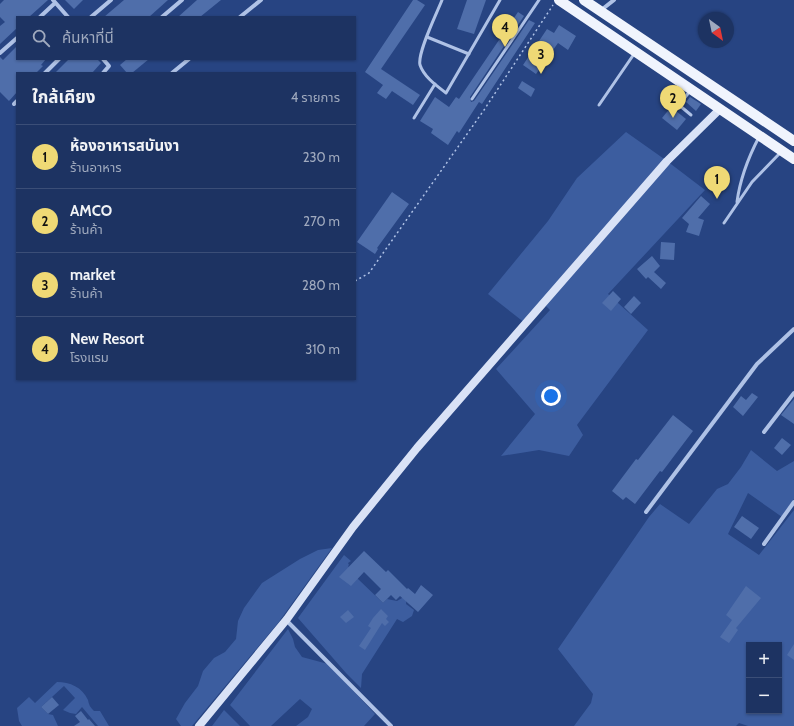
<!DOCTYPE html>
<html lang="th">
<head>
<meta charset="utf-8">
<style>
  body { margin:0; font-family:Cabin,"Noto Sans Thai",sans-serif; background:#2a3f6b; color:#f1f3f6 }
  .controls { position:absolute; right:12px; bottom:12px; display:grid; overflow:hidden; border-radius:0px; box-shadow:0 1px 3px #0004 }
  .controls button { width:36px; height:36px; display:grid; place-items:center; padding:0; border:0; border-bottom:1px solid #3b4e77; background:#1d3362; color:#f1f3f6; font:20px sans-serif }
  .compass { position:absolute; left:698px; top:12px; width:36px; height:36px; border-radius:50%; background:#1d3362; box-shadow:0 1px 3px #0004; rotate:147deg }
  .you { position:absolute; left:551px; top:396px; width:14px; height:14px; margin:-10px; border:3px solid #fff; border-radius:50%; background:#1a73e8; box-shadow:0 0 0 6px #1a73e833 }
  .badge { display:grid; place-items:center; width:26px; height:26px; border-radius:50%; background:#efd975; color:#111; font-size:13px; font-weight:700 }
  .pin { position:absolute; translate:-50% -33px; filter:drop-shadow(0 1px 2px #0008) }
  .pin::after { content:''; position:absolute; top:21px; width:14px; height:12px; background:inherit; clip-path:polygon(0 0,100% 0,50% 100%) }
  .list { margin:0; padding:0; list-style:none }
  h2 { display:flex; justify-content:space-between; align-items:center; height:52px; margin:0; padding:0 16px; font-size:17px }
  h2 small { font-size:13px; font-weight:400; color:#a0aabe }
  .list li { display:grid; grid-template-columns:26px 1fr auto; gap:12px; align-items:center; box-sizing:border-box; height:64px; padding:0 16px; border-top:1px solid #3b4e77 }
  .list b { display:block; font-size:15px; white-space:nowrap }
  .list p { margin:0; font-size:13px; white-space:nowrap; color:#a0aabe }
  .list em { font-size:13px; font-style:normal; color:#a0aabe }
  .icon { flex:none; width:22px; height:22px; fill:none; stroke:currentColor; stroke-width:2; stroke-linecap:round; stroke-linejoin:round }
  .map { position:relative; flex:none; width:794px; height:726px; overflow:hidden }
  .search { position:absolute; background:#1d3362; box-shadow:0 1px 3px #0004; left:16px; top:16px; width:340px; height:44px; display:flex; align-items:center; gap:10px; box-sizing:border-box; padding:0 14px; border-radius:0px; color:#a0aabe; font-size:15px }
  .panel { position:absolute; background:#1d3362; box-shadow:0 1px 3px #0004; left:16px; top:72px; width:340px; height:308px; border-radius:0px }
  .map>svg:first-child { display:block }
  .green { fill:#3c5d9f; fill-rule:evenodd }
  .building { fill:#4f6eaa }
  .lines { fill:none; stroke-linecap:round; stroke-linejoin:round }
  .path { stroke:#afc2e6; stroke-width:1.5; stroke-dasharray:2 3; stroke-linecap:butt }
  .lane { stroke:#afc2e6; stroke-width:3 }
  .street { stroke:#afc2e6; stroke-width:4 }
  .secondary { stroke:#d9e2f6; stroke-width:8 }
  .primary { stroke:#f0f4fd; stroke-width:10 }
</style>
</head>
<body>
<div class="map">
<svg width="794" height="726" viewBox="0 0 794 726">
  <rect width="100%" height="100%" fill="#274482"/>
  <g class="green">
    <polygon points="626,132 667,161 705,190 608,294 648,330 577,425 583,435 569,456 539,450 501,456 535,414 496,369 550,310 544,304 525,323 488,294 548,221 577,178"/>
    <path d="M751 450 777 471 794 461V499L782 517 748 493 728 534 759 555 794 510V726H748L739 723 736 726H574L591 703 593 694 558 649 649 517 660 504 689 524 717 489 728 484 741 467ZM749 645H779V711H749Z"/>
    <polygon points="332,548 278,623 192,726 181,726 176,719 185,703 198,686 203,671 214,658 225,652 236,639 238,621 244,608 262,583 300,559 318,550"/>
    <polygon points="344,555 351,561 348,563 349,565 348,566 358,579 383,603 387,599 397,601 407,595 406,604 414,610 412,616 403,622 397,619 362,674 361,688 346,673 298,618"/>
    <polygon points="288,629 293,639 295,647 302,657 328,664 375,714 364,726 296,726 308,717 312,709 300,699 271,726 250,726 230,705"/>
    <path d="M57 682C70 682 82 687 88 700 89 705 90 707 94 711H100L109 726H98L82 707 76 714 70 713 63 710 75 698 64 686 41 707 48 714 53 715 58 726H22L19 721 17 708 29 697 35 703Z"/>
    <polygon points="224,710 240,726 212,726"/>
  </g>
  <g class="building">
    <polygon points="4,0 48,0 29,17 17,17 17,28 0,44 0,26 5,22 0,17 0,4"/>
    <polygon points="65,0 83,0 74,9"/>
    <polygon points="124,0 168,0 149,17 104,17"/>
    <polygon points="197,0 221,0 200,17 178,17"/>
    <polygon points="413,0 417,0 425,5 381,69 420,95 413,105 392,91 386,99 377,93 383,85 365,72"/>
    <polygon points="467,0 486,0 474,34 457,29"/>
    <polygon points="518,12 524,16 470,97 471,102 474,101 529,20 535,23 482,104 479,102 459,133 457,131 448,145 431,133 433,129 420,121 435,97 449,107 456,97 459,99"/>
    <polygon points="559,25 576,36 568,50 558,43 536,74 523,65 547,29 554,33"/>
    <polygon points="17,46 17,59 46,59 41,65 43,66 36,73 17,73 17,92 9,101 0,92 0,57 3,60"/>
    <polygon points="69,59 97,59 101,63 92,73 55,73"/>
    <polygon points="127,59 149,59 132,73 127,73 120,65"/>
    <polygon points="522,81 535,89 531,97 518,88"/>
    <polygon points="690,97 701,104 696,111 686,102"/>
    <polygon points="671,107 686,119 677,130 662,118"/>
    <polygon points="392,192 409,204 377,248 378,249 375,254 357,242"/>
    <polygon points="701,196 710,204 698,218 704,220 699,236 686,232 689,224 682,218"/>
    <polygon points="661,242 675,243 674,260 660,259"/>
    <polygon points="652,256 660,266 654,272 666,283 661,289 648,277 646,279 637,269"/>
    <polygon points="613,291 621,299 611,311 602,303"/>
    <polygon points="634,296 641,303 631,314 624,307"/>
    <polygon points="752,393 758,397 743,416 733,407 741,396 746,400"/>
    <polygon points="794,399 794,424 781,415"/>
    <polygon points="673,415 693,431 662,472 660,471 635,504 626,497 623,500 612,491 636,459 638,460"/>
    <polygon points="782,438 791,445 782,455 774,448"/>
    <polygon points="742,516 759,528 751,539 734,527"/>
    <polygon points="364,551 386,572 388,570 407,589 408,588 415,594 421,585 433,595 418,612 400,596 396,600 391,595 383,603 375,595 381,589 364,572 351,586 339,577"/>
    <polygon points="746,586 761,598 736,628 738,630 729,643 720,637 732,620 726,615"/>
    <polygon points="381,609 388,616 386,619 389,622 385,626 382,623 365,650 359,646 371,628 368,626 373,618"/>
    <polygon points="348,610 354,617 346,623 340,617"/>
    <polygon points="794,644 794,660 787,655"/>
    <polygon points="52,697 59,705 48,714 41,707"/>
    <polygon points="81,711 88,720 89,719 95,726 74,726 80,722 75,716"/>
  </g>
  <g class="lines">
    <polyline class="path" points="355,281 369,273 484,110 553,5"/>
    <g class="lane">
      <path d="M442 0C437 13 417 53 420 65 424 77 437 86 446 93L500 0"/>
      <polyline points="427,37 469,54"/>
      <polyline points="690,91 679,105 691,115"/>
      <polyline points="472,99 539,0"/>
      <polyline points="599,105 634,54"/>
      <polyline points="414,118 435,84"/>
      <path d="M737 202C740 179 748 158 759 137"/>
      <polyline points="724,223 752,182 781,152"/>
    </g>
    <g class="street">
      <polyline points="53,0 68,17"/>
      <polyline points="600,11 614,0"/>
      <polyline points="40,17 55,3"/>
      <polyline points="91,17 111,0"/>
      <polyline points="162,17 182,0"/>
      <polyline points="240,17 261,0"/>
      <polyline points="0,53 17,38"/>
      <polyline points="45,73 59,59"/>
      <polyline points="103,73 109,66 103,59"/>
      <polyline points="172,73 189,59"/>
      <polyline points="14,104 17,101"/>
      <polyline points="764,432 794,393"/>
      <polyline points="646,512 757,364 794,329"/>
      <polyline points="764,544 794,502"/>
      <polyline points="286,620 391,726"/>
    </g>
    <polyline class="secondary" points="199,726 287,619 353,527 417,448 667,161 720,109"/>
    <g class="primary">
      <polyline points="559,0 794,159"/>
      <polyline points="584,0 794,141"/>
    </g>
  </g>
</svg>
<div class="controls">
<button>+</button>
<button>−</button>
</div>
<svg class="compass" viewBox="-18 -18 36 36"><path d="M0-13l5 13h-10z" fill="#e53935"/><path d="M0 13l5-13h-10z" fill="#a0aabe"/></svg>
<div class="you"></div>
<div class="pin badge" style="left:717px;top:199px">1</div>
<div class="pin badge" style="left:673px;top:118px">2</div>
<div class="pin badge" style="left:541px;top:74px">3</div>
<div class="pin badge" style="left:505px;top:47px">4</div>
<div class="search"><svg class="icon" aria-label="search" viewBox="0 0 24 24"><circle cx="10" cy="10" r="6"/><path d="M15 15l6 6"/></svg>ค้นหาที่นี่</div>
<section class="panel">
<h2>ใกล้เคียง<small>4 รายการ</small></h2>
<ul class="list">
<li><span class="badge">1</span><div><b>ห้องอาหารสบันงา</b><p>ร้านอาหาร</p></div><em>230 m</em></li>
<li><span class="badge">2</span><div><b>AMCO</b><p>ร้านค้า</p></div><em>270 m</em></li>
<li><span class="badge">3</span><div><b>market</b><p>ร้านค้า</p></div><em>280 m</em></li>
<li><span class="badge">4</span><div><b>New Resort</b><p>โรงแรม</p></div><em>310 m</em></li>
</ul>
</section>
</div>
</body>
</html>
